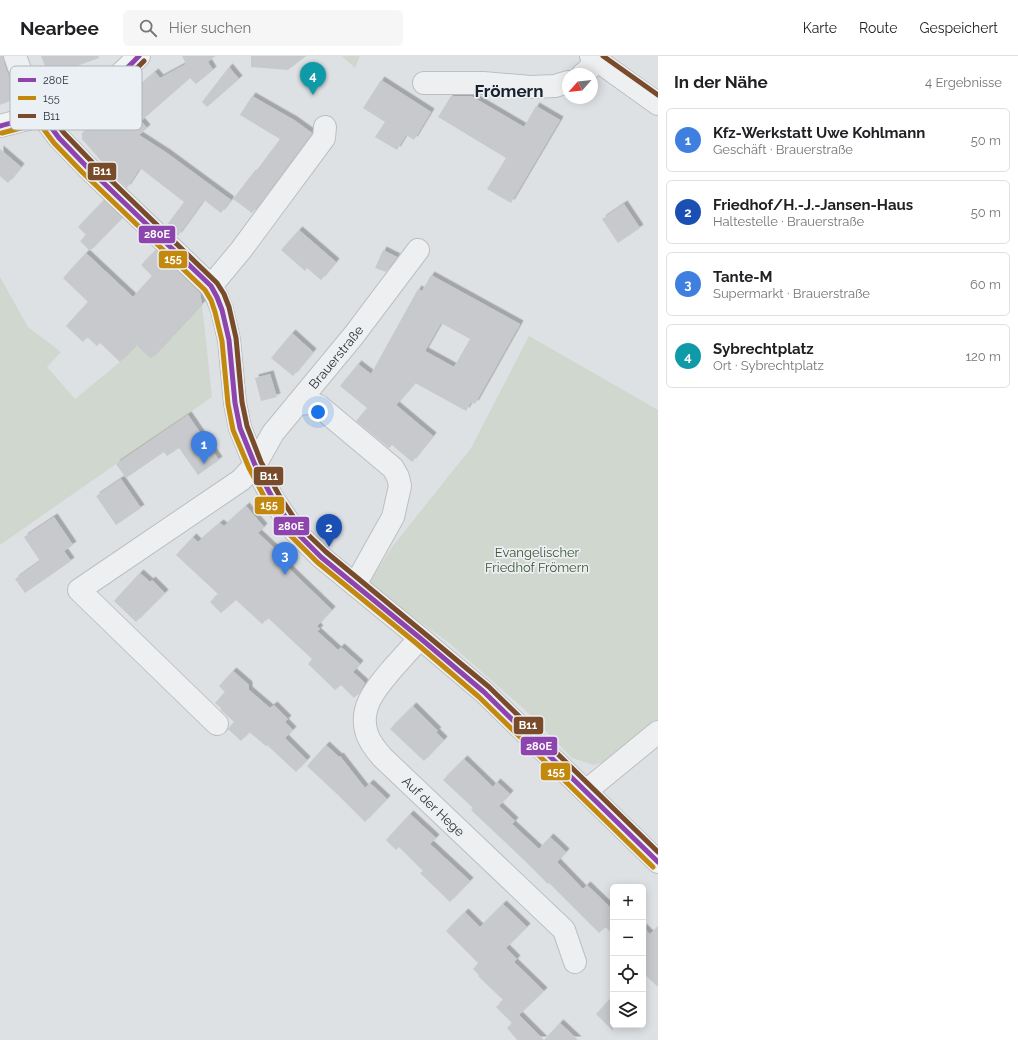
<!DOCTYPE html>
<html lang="de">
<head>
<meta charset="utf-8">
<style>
  body { margin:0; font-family:Raleway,sans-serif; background:#f6f6f6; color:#202124 }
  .controls { position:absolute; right:12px; bottom:12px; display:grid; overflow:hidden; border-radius:6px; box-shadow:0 2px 10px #0003 }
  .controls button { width:36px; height:36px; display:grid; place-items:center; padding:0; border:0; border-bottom:1px solid #e0e0e0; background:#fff; color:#202124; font:20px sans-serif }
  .compass { position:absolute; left:562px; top:12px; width:36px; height:36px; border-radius:50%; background:#fff; box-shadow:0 2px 10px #0003; rotate:243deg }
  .you { position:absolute; left:318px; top:356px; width:14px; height:14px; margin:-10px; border:3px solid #fff; border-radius:50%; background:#1a73e8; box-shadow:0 0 0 6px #1a73e833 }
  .badge { display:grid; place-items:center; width:26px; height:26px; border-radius:50%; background:#676f76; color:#fff; font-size:13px; font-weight:700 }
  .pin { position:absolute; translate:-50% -33px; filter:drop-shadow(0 1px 2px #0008) }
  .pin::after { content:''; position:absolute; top:21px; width:14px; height:12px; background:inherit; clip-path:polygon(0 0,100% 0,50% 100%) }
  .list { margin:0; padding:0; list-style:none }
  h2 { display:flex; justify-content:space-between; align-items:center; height:52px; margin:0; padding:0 16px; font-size:17px }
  h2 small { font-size:13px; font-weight:400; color:#757577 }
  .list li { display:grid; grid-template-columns:26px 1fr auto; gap:12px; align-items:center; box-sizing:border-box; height:64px; margin:0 8px 8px; padding:0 8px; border:1px solid #e0e0e0; border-radius:6px }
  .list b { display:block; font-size:15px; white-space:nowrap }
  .list p { margin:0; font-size:13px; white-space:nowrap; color:#757577 }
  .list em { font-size:13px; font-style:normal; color:#757577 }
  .icon { flex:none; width:22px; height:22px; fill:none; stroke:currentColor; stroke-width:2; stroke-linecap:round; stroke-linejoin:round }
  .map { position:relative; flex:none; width:658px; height:984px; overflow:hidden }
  header { display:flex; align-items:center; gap:24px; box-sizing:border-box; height:56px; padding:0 20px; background:#fff; border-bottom:1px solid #e0e0e0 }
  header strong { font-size:19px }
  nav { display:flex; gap:22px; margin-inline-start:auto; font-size:14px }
  .search { width:280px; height:36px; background:#f6f6f6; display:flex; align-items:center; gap:10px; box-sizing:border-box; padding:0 14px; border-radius:6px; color:#757577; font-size:15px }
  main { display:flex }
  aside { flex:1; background:#fff }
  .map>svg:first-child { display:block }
  .green { fill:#d0d7cf }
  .building { fill:#c7c9cc; fill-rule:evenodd; filter:url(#shadow) }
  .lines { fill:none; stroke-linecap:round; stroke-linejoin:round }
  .minor-casing { stroke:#bcbfc2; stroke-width:24 }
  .major-casing { stroke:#bbbec1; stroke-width:24 }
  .minor { stroke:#eeeff0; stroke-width:22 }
  .major { stroke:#f2f4f4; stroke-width:22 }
  .bus-1-casing { stroke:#ebf0f4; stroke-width:8 }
  .bus-2-casing { stroke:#ebf0f4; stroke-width:8 }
  .bus-3-casing { stroke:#ebf0f4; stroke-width:8 }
  .bus-1 { stroke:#8e44ad; stroke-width:5 }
  .bus-2 { stroke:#c3890f; stroke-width:5 }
  .bus-3 { stroke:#7a4b2a; stroke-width:5 }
  .labels { text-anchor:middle; stroke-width:3.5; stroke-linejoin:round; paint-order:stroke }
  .street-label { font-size:13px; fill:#27313b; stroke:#ebf0f4 }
  .park-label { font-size:13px; fill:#405635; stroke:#ebf0f4 }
  .district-label { font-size:17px; font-weight:bold; fill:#19222c; stroke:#ebf0f4 }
  .key { fill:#ebf0f4; stroke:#b0b7bc; stroke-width:1 }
  .key-label { font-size:11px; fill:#27313b }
  .line-badge { stroke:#ebf0f4; stroke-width:1.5 }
  .badge-label { font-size:11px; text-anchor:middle; font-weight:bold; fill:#fff }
</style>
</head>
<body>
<header>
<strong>Nearbee</strong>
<div class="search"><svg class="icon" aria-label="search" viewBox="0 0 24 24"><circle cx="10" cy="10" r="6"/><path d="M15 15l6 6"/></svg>Hier suchen</div>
<nav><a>Karte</a><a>Route</a><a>Gespeichert</a></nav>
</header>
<main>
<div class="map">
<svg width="658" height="984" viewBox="0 0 658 984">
  <defs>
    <filter id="shadow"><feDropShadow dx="3.5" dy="-3.5" stdDeviation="0" flood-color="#0004"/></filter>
  </defs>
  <rect width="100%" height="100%" fill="#dee1e4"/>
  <g class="green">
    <polygon points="342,0 360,0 355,12"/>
    <polygon points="0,221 28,271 61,296 47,311 75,343 120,306 136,289 151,303 202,248 212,341 0,489"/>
    <polygon points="529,280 658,354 658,664 612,704 593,709 572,702 525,654 449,587 368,528 392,491 471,392"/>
  </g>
  <g class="building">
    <polygon points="0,0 3,0 3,4 17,42 0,49"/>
    <polygon points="41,0 98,0 99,2 49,20"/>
    <polygon points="182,0 215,0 208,6 213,14 196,28 190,22 141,65 147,72 139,79 167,97 231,144 221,157 204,144 178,180 166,170 184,146 140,112 127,132 101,107 102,106 82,83 82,77 114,50 115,51 155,16 160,22 186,8"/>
    <polygon points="251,0 306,0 288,14 251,11"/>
    <polygon points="229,11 239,23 207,51 202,46"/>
    <polygon points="381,24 431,56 414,84 406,79 397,94 375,81 385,66 363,52"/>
    <polygon points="252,40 294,64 312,77 252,157 233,143 253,117 254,118 280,83 240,59"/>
    <polygon points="451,40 471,40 524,71 536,50 560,64 511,147 487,133 506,102 438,61"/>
    <polygon points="0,93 21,111 8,127 0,120"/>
    <polygon points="104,144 122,162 90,195 80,185 86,179 78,171"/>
    <polygon points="624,148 640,172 618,187 602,163"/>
    <polygon points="299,174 336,206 321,224 307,212 305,215 281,194"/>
    <polygon points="156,194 200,237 202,248 151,303 136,289 120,306 100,287 97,290 87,281 83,286 66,270 88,246 63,222 86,197 133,241 152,220 141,209"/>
    <polygon points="383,194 397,201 386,216 375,212"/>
    <path d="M431 219 520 268 475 348 471 346 466 355 415 327 396 349 433 380 412 406 392 389 389 392 356 365 367 352 340 330 358 308 371 318 418 233 422 235ZM441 267 470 283 454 311 425 295Z"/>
    <polygon points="292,277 313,296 293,320 271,302"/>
    <polygon points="270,318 277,341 261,345 255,322"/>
    <polygon points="188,359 219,404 198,419 179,392 167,400 164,396 126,422 116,408"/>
    <polygon points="121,423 141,452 116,469 96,440"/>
    <polygon points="246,450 264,471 258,477 285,502 281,505 332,554 317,570 320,573 317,575 338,594 341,591 360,608 353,616 365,627 360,636 354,642 341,629 335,634 308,608 312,603 268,562 262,568 236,544 221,557 210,546 218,538 176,499 193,481 198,486 220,467 224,470"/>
    <polygon points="54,461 73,489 64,495 71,505 25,537 15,523 40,505 24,481"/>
    <polygon points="140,517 150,526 152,524 165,537 136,566 114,545"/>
    <polygon points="233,615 249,629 249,634 270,652 274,649 288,663 285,666 293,674 285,682 307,704 296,716 267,689 266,690 249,676 241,685 228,673 234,666 221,654 221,652 215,647 225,636 219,630"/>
    <polygon points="413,650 438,675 436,676 444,684 424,705 390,673"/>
    <polygon points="326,689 339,701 340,700 365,732 370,727 387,743 365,766 339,740 307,710"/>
    <polygon points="464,703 493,731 497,726 510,738 499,750 515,765 512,768 539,793 550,781 566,796 557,806 583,833 587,829 613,854 613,878 605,871 599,877 549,827 548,828 526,806 471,754 473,752 443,724"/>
    <polygon points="410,758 436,782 430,788 470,825 450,846 420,817 423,815 399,791 396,794 386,784"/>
    <polygon points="503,848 527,871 506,892 517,903 514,906 544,935 519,959 544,984 560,967 578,984 517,984 507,972 512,967 496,951 503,944 478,920 479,919 473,913 478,907 446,875 465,856 480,871"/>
    <polygon points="643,871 650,878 658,871 658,931 643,917"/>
    <polygon points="613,940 613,975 596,958"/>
  </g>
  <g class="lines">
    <g class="minor-casing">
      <g id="minor">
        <polyline points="15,0 32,47 42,59"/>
        <polyline points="591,0 658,48"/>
        <polyline points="583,18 587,15 597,4"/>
        <polyline points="424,27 483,27 531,31 555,30 568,26"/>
        <polyline points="211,230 241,194 324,82 325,71"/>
        <polyline points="297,348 310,347 319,350 393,412 398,421 400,430 393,461 355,529"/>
        <path id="s1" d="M420 582C411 592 402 602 393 612 377 631 358 651 367 678 370 687 376 694 382 701L564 874 575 906"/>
        <path id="s2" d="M217 668 79 534 241 424 255 409 273 377 354 279 418 194"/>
        <polyline points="586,735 658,676"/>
      </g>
    </g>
    <g class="major-casing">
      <g id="major">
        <polyline points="42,59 59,82 87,111 211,230 217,241 222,254 229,284 235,347 240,372 255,409 273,443 295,475 321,501 420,582 484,636 658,806"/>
        <path d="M0 70C37 60 77 53 108 29 119 20 129 10 139 0"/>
      </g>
    </g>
    <use href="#minor" class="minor"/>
    <use href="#major" class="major"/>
    <g class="bus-1-casing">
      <g id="bus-1">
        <polyline points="42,59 59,82 87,111 211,230 217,241 222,254 229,284 235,347 240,372 255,409 273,443 295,475 321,501 420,582 484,636 658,806"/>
        <path d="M0 70C33 61 68 55 97 37 113 27 126 13 139 0"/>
      </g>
    </g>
    <g class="bus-2-casing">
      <g id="bus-2">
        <polyline points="36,63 54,87 82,116 205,234 211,244 215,256 222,285 228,348 233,374 249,412 267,446 290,479 317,506 416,587 479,641 653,811"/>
        <polyline points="2,77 44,66"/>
      </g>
    </g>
    <g class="bus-3-casing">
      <g id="bus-3">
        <polyline points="603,0 658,39"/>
        <path d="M144 5C134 15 124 26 112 35 95 48 74 56 53 63L64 77 92 106 217 227 224 238 229 251 236 282 242 346 247 370 261 406 279 439 300 471 326 496 424 577 489 631 658 796"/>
      </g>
    </g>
    <use href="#bus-1" class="bus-1"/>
    <use href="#bus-2" class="bus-2"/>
    <use href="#bus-3" class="bus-3"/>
  </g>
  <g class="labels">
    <g class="street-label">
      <text dy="5" stroke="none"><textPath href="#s2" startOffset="544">Brauerstraße</textPath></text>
      <text dy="5" stroke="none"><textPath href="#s1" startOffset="214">Auf der Hege</textPath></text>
    </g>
    <g class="park-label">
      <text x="537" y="501">Evangelischer<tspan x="537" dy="15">Friedhof Frömern</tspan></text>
    </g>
    <g class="district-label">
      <text x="509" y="41">Frömern</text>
    </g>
  </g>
  <rect x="10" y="10" width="132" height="64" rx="6" class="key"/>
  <rect x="18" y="22" width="18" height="4" fill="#8e44ad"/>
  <rect x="18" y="40" width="18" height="4" fill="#c3890f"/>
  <rect x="18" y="58" width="18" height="4" fill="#7a4b2a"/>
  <g class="key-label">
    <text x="43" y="28">280E</text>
    <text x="43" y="46">155</text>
    <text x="43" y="64">B11</text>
  </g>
  <g class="line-badge">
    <rect x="87" y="106" width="30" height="19" rx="4" fill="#7a4b2a"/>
    <rect x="138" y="169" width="38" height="19" rx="4" fill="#8e44ad"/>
    <rect x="158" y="194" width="30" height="19" rx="4" fill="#c3890f"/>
    <rect x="253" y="410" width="31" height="20" rx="4" fill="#7a4b2a"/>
    <rect x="254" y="440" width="31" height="19" rx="4" fill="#c3890f"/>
    <rect x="273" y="460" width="37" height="20" rx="4" fill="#8e44ad"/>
    <rect x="513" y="660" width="31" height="19" rx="4" fill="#7a4b2a"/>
    <rect x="520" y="680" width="38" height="20" rx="4" fill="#8e44ad"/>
    <rect x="540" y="706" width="31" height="19" rx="4" fill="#c3890f"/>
  </g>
  <g class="badge-label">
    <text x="102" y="119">B11</text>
    <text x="157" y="182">280E</text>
    <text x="173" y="207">155</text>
    <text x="269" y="424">B11</text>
    <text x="269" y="453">155</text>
    <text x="291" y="474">280E</text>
    <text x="528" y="673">B11</text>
    <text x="539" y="694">280E</text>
    <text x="556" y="720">155</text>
  </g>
</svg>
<div class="controls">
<button>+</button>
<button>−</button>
<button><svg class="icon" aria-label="locate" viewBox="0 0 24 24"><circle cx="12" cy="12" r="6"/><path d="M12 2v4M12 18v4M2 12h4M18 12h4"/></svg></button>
<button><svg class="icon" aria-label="layers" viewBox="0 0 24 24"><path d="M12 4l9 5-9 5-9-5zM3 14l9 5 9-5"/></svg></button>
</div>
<svg class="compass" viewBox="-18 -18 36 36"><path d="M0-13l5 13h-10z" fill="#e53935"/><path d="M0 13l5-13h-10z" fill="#757577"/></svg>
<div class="you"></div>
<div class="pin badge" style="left:204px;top:408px;background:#3f7fe0">1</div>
<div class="pin badge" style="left:329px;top:491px;background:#1a4fb4">2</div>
<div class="pin badge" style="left:285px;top:519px;background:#3f7fe0">3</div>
<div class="pin badge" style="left:313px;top:39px;background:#0f9aa8">4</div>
</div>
<aside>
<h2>In der Nähe<small>4 Ergebnisse</small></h2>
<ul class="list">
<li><span class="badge" style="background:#3f7fe0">1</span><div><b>Kfz-Werkstatt Uwe Kohlmann</b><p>Geschäft · Brauerstraße</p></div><em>50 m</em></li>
<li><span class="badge" style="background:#1a4fb4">2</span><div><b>Friedhof/H.-J.-Jansen-Haus</b><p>Haltestelle · Brauerstraße</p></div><em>50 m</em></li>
<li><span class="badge" style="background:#3f7fe0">3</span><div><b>Tante-M</b><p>Supermarkt · Brauerstraße</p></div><em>60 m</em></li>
<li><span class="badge" style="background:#0f9aa8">4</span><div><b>Sybrechtplatz</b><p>Ort · Sybrechtplatz</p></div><em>120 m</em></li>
</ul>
</aside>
</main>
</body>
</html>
